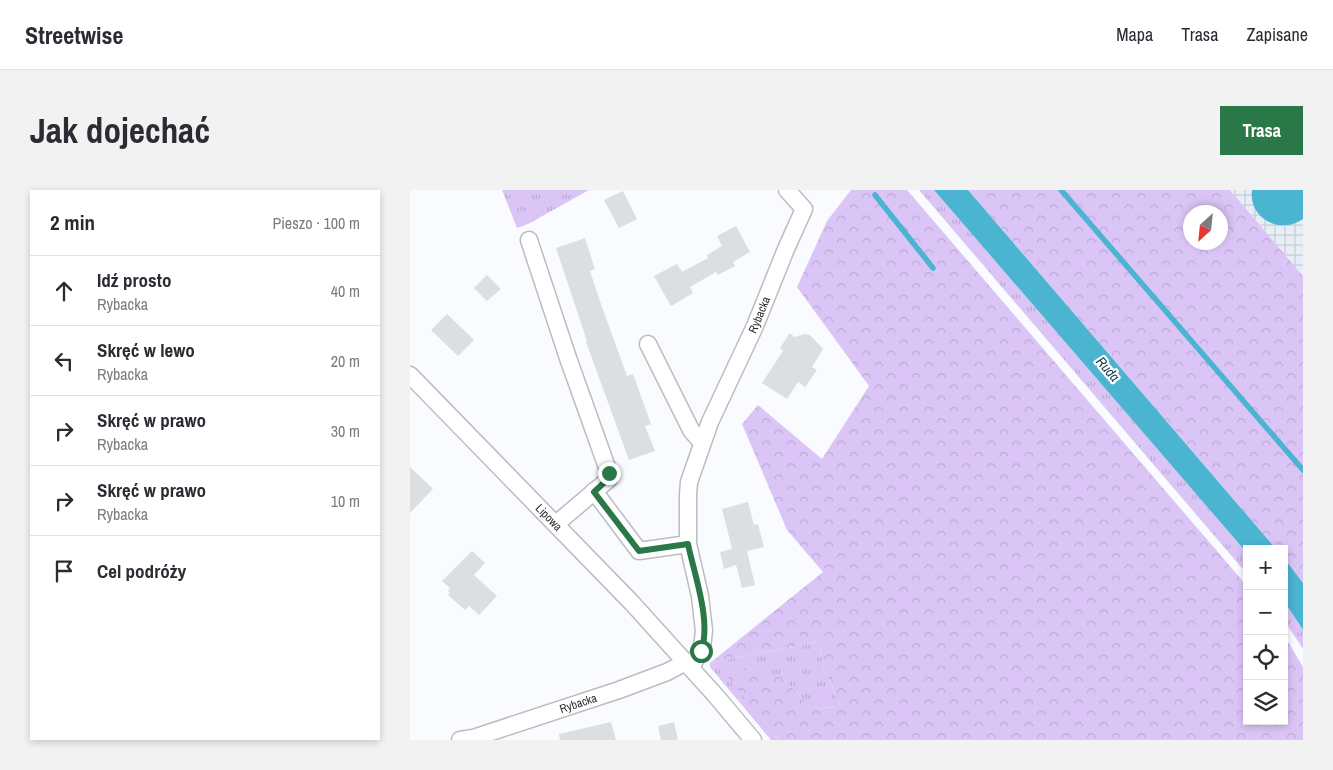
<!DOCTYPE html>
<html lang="pl">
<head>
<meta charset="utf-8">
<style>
  body { margin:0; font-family:"Archivo Narrow",sans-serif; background:#f2f2f3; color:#2b2b33 }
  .controls { position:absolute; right:15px; bottom:15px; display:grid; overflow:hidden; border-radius:0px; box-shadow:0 2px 8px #0003 }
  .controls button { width:45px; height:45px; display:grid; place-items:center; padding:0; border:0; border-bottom:1px solid #e1e1e2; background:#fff; color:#2b2b33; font:25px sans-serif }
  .compass { position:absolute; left:773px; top:15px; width:45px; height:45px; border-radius:50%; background:#fff; box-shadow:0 2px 8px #0003; rotate:207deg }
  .stop { position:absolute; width:15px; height:15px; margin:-11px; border:4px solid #2a7848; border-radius:50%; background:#fff }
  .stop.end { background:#2a7848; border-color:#fff; box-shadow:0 1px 5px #0008 }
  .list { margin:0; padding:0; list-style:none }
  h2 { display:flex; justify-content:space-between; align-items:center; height:65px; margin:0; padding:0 20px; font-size:21px }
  h2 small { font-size:16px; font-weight:400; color:#7c7c81 }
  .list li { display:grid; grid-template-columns:32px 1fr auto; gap:15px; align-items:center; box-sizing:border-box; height:70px; padding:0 20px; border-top:1px solid #e1e1e2 }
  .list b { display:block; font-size:19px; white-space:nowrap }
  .list p { margin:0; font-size:16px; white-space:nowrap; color:#7c7c81 }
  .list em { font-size:16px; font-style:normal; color:#7c7c81 }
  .icon { flex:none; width:28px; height:28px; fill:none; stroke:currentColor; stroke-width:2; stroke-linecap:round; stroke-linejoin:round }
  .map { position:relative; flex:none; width:893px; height:550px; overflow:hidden; border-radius:0px }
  header { display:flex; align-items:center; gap:30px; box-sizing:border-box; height:70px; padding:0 25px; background:#fff; border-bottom:1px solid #e1e1e2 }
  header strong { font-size:24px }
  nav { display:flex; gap:28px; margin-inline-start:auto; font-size:18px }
  .intro { display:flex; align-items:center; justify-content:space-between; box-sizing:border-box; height:120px; padding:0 30px }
  h1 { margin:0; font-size:35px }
  .button { padding:12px 22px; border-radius:0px; background:#2a7848; color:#fff; font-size:18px; font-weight:700 }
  main { display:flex; gap:30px; padding:0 30px }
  aside { flex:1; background:#fff; border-radius:0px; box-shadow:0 2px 8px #0003 }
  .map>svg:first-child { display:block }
  .industrial { fill:url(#industrial-grid) }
  .grass { fill:url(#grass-tufts) }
  .forest { fill:url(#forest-crowns); fill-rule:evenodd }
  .water { fill:#4bb4d0 }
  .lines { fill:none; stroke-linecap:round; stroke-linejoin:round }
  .stream { stroke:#4bb4d0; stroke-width:5.5 }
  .building { fill:#dcdfe2 }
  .minor-casing { stroke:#bbbdc0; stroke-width:19 }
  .minor { stroke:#fff; stroke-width:16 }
  .route { stroke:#2a7848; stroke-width:6 }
  .labels { text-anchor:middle; stroke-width:4.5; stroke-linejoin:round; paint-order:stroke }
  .street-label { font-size:12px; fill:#2f3031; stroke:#fff }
  .water-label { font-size:14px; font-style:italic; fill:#0b3c48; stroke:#fff }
</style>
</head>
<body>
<header>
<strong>Streetwise</strong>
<nav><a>Mapa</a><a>Trasa</a><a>Zapisane</a></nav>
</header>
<div class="intro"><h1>Jak dojechać</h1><a class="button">Trasa</a></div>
<main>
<aside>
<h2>2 min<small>Pieszo · 100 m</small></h2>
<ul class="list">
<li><svg class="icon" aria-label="ahead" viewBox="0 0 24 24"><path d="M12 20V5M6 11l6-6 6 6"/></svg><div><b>Idź prosto</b><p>Rybacka</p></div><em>40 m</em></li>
<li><svg class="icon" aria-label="left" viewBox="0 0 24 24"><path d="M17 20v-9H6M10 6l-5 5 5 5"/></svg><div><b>Skręć w lewo</b><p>Rybacka</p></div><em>20 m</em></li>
<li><svg class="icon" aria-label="right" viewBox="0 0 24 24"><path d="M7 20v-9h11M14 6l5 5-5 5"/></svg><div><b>Skręć w prawo</b><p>Rybacka</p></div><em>30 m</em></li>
<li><svg class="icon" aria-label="right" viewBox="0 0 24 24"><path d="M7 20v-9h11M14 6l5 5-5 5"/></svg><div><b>Skręć w prawo</b><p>Rybacka</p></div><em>10 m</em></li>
<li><svg class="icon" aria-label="arrive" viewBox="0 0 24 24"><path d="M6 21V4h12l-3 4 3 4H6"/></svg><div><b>Cel podróży</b></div></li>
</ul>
</aside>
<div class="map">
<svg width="893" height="550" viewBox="0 0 893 550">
  <defs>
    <pattern id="industrial-grid" width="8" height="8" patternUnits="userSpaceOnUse" patternTransform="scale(1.25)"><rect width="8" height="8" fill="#e8eef7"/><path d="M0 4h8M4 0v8" fill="none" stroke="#c7ccd4"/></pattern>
    <pattern id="grass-tufts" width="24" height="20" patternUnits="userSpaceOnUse" patternTransform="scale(1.25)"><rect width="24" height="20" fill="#dbc5f7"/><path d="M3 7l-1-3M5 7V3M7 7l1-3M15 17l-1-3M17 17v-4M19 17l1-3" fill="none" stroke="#bcaad4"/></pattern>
    <pattern id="forest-crowns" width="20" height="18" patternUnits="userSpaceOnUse" patternTransform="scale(1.25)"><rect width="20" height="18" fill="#dbc5f7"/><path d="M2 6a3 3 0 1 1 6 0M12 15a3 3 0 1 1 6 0" fill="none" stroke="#bcaad4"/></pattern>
  </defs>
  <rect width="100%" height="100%" fill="#f9fbfe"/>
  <polygon class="industrial" points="820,0 893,0 893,86"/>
  <g class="grass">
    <polygon points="92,0 179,0 118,34 107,38"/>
    <polygon points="509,0 524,0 813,335 837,363 837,384"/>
    <polygon points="874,411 893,440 893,459 874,430"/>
    <polygon points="409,452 414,478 431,518 401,517 372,488 365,546 369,550 361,550 300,477 300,473"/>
  </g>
  <g class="forest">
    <polygon points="441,0 497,0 837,396 837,531 874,531 874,445 893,477 893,550 369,550 318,488 333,478 372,488 401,517 431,518 414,478 409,452 300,473 413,382 377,340 332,234 348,215 412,269 459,196 387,97 417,31"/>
    <path d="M558 0H820L893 86V393L874 368V359H866ZM781 22H811V52H781Z"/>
  </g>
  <g class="water">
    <polygon points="524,0 558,0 866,359 837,359 837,363"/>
    <path d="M842 0H893V29C871 45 838 29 842 0Z"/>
    <polygon points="874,368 893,393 893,440 874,411"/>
  </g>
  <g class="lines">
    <g class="stream">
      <polyline points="651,0 893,280"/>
      <polyline points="465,5 523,78"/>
    </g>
  </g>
  <g class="building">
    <polygon points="213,1 227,29 209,38 194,10"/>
    <polygon points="326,36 340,62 323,72 325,76 308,85 306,82 280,97 283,103 261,116 244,86 267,74 272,82 298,68 297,65 312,56 307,46"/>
    <polygon points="175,48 185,79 180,81 192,117 217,186 223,184 241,234 235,236 245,261 219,270 176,152 177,151 146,58"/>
    <polygon points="77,85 91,99 77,111 64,98"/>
    <polygon points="37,124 64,150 48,166 21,140"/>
    <polygon points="380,143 384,147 395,144 400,145 413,159 402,177 407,180 395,197 388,192 377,209 352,193 373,161 370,158"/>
    <polygon points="0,277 23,299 0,323"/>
    <polygon points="338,312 344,335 348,334 354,357 337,361 345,395 332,398 326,375 314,379 310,362 322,359 312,319"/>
    <polygon points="62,361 75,373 64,385 87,406 69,425 59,416 55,420 38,405 40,403 38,401 40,398 32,391"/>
    <polygon points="201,532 206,550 150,550 149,544"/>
    <polygon points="264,532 268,550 251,550 248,536"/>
  </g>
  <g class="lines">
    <g class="minor-casing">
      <g id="minor">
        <polyline points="119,50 158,168 199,283 199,289 146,334"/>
        <polyline points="238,154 281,240 292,253"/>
        <path id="s1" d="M0 185 222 413 306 506 343 550"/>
        <polyline points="184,301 229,361 278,354"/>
        <path id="s2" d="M281 478 292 457 294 441 290 406 278 354V305L279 292 300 232 345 136 376 59 394 19 377 0"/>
        <path id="s3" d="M50 550 63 548 209 500 257 482 276 472"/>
      </g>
    </g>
    <use href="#minor" class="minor"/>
  </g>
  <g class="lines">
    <path class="route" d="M199 283 198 289 184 302 229 361 278 354C284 384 302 432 291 461"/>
  </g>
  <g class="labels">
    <g class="street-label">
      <text dy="4" stroke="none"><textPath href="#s2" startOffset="372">Rybacka</textPath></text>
      <text dy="4" stroke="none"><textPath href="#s1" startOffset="199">Lipowa</textPath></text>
      <text dy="4" stroke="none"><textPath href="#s3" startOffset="124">Rybacka</textPath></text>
    </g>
    <g class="water-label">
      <text transform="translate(698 179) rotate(49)" y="5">Ruda</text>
    </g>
  </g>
</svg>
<div class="controls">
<button>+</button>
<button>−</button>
<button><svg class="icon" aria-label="locate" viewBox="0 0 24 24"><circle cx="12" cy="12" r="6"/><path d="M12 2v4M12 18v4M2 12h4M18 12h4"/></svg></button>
<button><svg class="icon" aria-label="layers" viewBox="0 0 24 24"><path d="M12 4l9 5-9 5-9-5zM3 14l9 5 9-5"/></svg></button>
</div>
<svg class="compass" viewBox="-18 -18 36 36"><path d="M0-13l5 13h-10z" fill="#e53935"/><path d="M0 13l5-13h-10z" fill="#7c7c81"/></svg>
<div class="stop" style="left:291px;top:461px"></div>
<div class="stop end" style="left:199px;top:283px"></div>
</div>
</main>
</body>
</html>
